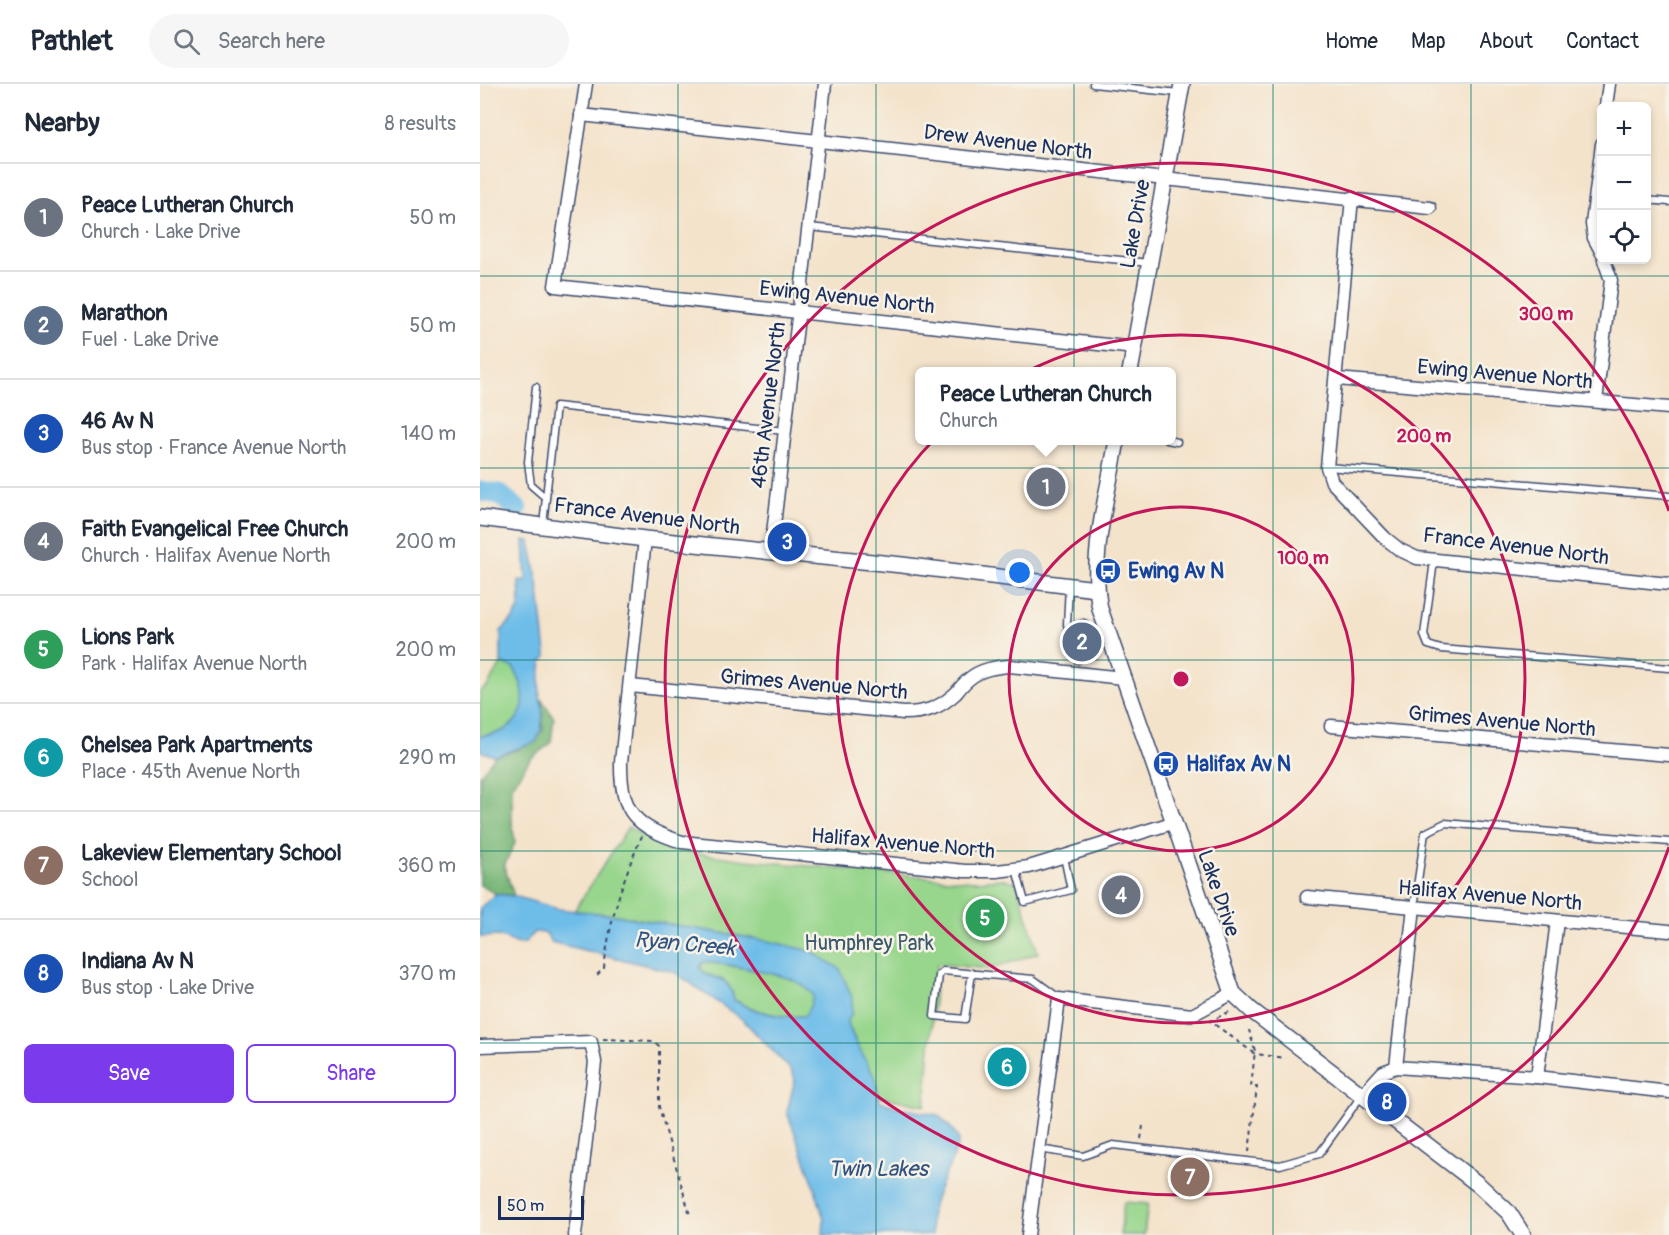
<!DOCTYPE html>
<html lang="en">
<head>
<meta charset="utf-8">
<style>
  body { margin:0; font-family:Pangolin,sans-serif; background:#f6f6f7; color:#1f2937 }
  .controls { position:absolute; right:18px; top:18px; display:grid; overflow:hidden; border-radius:9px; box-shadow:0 3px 9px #0003 }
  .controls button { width:54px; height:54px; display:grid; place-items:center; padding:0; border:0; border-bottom:2px solid #e0e1e3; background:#fff; color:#1f2937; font:30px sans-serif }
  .scale { position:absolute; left:18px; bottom:15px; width:86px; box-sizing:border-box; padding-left:6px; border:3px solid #1b2f5e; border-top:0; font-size:16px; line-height:21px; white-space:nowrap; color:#1b2f5e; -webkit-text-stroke:4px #f7f3e8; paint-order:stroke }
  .you { position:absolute; left:540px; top:489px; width:21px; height:21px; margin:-15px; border:4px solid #fff; border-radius:50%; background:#1a73e8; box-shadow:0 0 0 9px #1a73e833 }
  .badge { display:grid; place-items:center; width:39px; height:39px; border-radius:50%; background:#7c3aed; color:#fff; font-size:20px; font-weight:700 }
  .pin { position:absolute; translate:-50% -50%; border:3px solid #fff; box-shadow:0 2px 6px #0006 }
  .popup { position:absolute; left:435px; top:283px; width:261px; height:78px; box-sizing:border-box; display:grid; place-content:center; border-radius:9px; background:#fff; filter:drop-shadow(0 2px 4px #0005); font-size:20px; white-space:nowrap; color:#747a83 }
  .popup b { font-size:22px; color:#1f2937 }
  .popup::after { content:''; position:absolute; left:50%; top:100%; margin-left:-12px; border:12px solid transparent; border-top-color:#fff }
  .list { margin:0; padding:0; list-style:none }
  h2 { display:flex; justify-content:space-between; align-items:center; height:78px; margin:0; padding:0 24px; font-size:26px }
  h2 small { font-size:20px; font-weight:400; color:#747a83 }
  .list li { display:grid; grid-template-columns:39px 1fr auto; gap:18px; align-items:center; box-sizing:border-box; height:108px; padding:0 24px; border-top:2px solid #e0e1e3 }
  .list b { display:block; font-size:22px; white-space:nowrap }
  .list p { margin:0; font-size:20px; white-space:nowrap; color:#747a83 }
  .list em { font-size:20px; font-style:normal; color:#747a83 }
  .actions { display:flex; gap:12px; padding:18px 24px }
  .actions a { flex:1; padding:14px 0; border:2px solid #7c3aed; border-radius:9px; text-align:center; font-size:21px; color:#7c3aed }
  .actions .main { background:#7c3aed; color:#fff }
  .icon { flex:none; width:33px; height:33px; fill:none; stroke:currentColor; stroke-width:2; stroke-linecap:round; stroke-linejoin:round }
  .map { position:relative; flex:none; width:1189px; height:1151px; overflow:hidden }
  header { display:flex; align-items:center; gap:36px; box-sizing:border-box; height:84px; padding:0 30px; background:#fff; border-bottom:2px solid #e0e1e3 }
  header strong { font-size:28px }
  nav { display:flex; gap:33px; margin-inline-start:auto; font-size:21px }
  .search { width:420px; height:54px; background:#f6f6f7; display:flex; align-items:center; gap:15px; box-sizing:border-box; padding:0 21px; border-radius:33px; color:#747a83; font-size:22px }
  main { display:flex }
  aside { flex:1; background:#fff }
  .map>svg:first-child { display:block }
  .green { fill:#97d68c; stroke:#598275; stroke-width:1.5 }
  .forest { fill:#79b778; stroke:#4a736b; stroke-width:1.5 }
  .water { fill:#6ebde9; stroke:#4476a4; stroke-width:1.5; fill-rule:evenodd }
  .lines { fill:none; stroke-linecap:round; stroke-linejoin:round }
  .river { stroke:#6ebde9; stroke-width:21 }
  .service-casing { stroke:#3c4a6e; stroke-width:9 }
  .minor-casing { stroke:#3c4a6e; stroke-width:15 }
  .tertiary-casing { stroke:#3c4a6e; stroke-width:18 }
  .path { stroke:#3c4a6e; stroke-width:2; stroke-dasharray:4.5 4.5; stroke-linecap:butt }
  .service { stroke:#fff; stroke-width:6 }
  .minor { stroke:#fff; stroke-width:12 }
  .tertiary { stroke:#fff; stroke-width:15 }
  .grid { fill:none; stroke:#0f766e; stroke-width:1.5; stroke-opacity:0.55 }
  .ring { fill:none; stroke:#c2185b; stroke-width:3 }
  .labels { text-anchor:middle; stroke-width:5; stroke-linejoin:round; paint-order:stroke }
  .street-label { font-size:21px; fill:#1b2f5e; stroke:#f7f3e8 }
  .transit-label { font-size:21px; font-weight:bold; fill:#164399; stroke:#f7f3e8; text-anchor:start }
  .park-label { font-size:21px; fill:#3a596a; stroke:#f7f3e8 }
  .water-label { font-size:22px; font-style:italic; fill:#305281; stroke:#f7f3e8 }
  .centre { fill:#c2185b; stroke:#f7f3e8; stroke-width:3 }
  .ring-label { font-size:18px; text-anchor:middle; font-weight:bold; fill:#c2185b; stroke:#f7f3e8; stroke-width:5; stroke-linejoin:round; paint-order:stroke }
</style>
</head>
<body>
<header>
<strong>Pathlet</strong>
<div class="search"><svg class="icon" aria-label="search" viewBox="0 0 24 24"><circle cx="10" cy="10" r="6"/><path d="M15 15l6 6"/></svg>Search here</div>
<nav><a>Home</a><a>Map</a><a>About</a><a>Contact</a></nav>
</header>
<main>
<aside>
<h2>Nearby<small>8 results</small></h2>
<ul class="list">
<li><span class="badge" style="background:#6b7280">1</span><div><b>Peace Lutheran Church</b><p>Church · Lake Drive</p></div><em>50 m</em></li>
<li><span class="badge" style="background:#5c6f8a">2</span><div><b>Marathon</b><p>Fuel · Lake Drive</p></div><em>50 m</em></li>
<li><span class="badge" style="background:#1a4fb4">3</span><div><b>46 Av N</b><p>Bus stop · France Avenue North</p></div><em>140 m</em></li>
<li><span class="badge" style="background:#6b7280">4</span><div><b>Faith Evangelical Free Church</b><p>Church · Halifax Avenue North</p></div><em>200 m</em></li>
<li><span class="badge" style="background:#2e9e5b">5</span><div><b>Lions Park</b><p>Park · Halifax Avenue North</p></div><em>200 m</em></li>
<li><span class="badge" style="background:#0f9aa8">6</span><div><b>Chelsea Park Apartments</b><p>Place · 45th Avenue North</p></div><em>290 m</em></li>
<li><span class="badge" style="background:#8d6e63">7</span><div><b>Lakeview Elementary School</b><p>School</p></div><em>360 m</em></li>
<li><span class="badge" style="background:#1a4fb4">8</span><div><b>Indiana Av N</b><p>Bus stop · Lake Drive</p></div><em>370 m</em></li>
</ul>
<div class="actions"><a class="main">Save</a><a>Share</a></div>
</aside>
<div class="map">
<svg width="1189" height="1151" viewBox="0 0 1189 1151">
  <rect width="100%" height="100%" fill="#f7f3e8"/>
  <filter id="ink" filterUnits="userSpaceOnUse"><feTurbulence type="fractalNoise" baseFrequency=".0167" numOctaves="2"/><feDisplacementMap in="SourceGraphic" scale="12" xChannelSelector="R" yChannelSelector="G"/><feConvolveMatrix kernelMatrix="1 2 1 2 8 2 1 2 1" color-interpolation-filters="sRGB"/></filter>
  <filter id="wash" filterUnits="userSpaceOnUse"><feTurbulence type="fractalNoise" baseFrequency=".008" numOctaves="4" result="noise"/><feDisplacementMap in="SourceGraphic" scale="24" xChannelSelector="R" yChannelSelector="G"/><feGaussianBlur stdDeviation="1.35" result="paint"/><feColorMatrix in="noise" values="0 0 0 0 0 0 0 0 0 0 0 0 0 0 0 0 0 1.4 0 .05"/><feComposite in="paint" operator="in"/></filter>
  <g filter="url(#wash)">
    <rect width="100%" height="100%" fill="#f4e3cb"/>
    <g class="green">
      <path d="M21 580 33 582C48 606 51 632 23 647 17 650 7 651 0 652V607L7 603Z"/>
      <polygon points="148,743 175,759 193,766 266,776 467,795 496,797 524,795 537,799 558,869 511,885 457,880 445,1022 399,1012 365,933 288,857 135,831 94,827"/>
      <path d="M223 878C242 879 256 883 274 886 297 890 318 893 333 911L332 920 325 932C300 934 276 928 254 916 248 885 232 900 220 884Z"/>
      <polygon points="644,1118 668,1120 664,1151 640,1151"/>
    </g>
    <polygon class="forest" points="62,616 74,634 71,659 50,675 32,702 32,739 35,759 24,782 34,812 16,810 0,801 0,691 15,672 39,665 63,646"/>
    <g class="water">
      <path d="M44 456 50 457 58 498 66 570V575L62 577C61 587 58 602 60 611 64 627 64 643 56 658L15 672 0 667V652C7 651 17 650 24 646 49 631 47 606 33 583L21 580V547C42 528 41 524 39 497H46Z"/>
      <path d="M16 810 34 812 78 825 135 831 288 857 331 867 360 885 372 914V929L367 938 375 957 395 994 400 1017 420 1024 458 1031 473 1046 479 1056C472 1087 444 1117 452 1151H343L344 1135 333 1098 307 1028 315 995 311 986 263 936 194 888 71 858 66 849 54 848 45 859 38 860 19 852 0 853V824ZM223 878C239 879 254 882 269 885 293 891 317 891 333 911L331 920 325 932C300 934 275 928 254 916 247 885 231 900 220 884Z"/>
    </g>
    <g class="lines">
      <polyline class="river" points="0,407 19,410 37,425"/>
    </g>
  </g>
  <g filter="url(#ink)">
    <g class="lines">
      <g class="service-casing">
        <g id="service">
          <polyline points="613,0 699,9"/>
          <polyline points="1166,116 1189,118"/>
          <polyline points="329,143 669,179"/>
          <polyline points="56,303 48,378 51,401 66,414"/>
          <polyline points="687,356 697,358"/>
          <polyline points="848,383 1189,412"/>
          <polyline points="63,441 76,322 305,347"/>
          <polyline points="954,477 944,551 948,561 961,565 1189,584"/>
          <polyline points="588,545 604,539 614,570 598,576 588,545 587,540 589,502"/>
          <polyline points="536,785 545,818 591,806 584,773"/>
          <polyline points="934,823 945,749 965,739 1189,758"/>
          <polyline points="492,889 485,935 454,932 459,891 463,887 553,895 579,914"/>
          <polyline points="559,1065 603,1072 633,1061 800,1081 839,1070 882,1011"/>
        </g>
      </g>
      <g class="minor-casing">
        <g id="minor">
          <polyline points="106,0 75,202 655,264"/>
          <polyline points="1126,22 1129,0"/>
          <polyline points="101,31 950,124"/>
          <polyline points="1122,60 1112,140 1114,154 1122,169"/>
          <polyline points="872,114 847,383 852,398 905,454 920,466 937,474 1189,500"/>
          <polyline points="857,295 1189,324"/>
          <polyline points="1116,317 1131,196 1124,176"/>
          <path d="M165 455 141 678C140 729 156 743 202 758L485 787H517L549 783 692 739"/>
          <polyline points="291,467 345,0"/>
          <path d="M150 602 424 629C445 629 460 624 476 609 480 604 484 599 489 595 501 585 515 583 530 582L643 594"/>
          <polyline points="851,642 1189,671"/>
          <polyline points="827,813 1189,847"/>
          <polyline points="0,962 111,958 115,978 95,1151"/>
          <polyline points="916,983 934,823"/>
          <polyline points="1057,993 1077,837"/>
          <polyline points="882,1011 903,988 916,983 1057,993 1189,1008"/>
          <polyline points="548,1151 579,915 712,931 753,909"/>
        </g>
      </g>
      <g class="tertiary-casing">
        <g id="tertiary">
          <polyline points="650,288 702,0"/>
          <path d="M637 356C628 411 609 470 620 525L753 909 771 926 999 1101 1029 1129 1043 1151"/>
          <polyline points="0,434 165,455 422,481 616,505"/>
        </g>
      </g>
      <g class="path">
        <path d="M117 891 124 884C130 835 142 796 162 752"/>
        <polyline points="749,928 730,937 775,970 806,974"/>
        <polyline points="123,955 174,957 179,962 179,1023 210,1131"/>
        <polyline points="661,1055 663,1042"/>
        <polyline points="769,1068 777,1003 771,1003 775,967 769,946"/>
      </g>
      <use href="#service" class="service"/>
      <use href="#minor" class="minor"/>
      <use href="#tertiary" class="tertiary"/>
    </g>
  </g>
  <path class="grid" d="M198 0V1151M396 0V1151M594 0V1151M793 0V1151M991 0V1151M0 192H1189M0 384H1189M0 576H1189M0 767H1189M0 959H1189"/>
  <g class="ring">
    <circle cx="701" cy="595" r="172"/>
    <circle cx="701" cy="595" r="344"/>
    <path d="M1189 763A516 516 0 1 1 1189 427"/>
  </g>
  <defs>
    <g id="bus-disc" transform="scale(1.35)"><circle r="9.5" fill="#1a4fb4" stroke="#f7f3e8"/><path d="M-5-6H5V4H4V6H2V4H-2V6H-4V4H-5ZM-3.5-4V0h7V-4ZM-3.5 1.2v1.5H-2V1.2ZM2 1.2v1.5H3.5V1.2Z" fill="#fff"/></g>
  </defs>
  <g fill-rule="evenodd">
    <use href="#bus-disc" x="628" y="487"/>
    <use href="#bus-disc" x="686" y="680"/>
  </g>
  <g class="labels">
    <g class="street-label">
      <text transform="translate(528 58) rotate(7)" y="7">Drew Avenue North</text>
      <text transform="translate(655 140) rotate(-80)" y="7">Lake Drive</text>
      <text transform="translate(367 213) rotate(6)" y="7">Ewing Avenue North</text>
      <text transform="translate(1025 290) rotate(5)" y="7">Ewing Avenue North</text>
      <text transform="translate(288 321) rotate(-83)" y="7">46th Avenue North</text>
      <text transform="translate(167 432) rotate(7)" y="7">France Avenue North</text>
      <text transform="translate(1036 462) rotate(7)" y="7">France Avenue North</text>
      <text transform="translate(334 600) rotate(5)" y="7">Grimes Avenue North</text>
      <text transform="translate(1022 637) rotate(5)" y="7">Grimes Avenue North</text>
      <text transform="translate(423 759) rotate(5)" y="7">Halifax Avenue North</text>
      <text transform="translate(739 809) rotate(71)" y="7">Lake Drive</text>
      <text transform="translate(1010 811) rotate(5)" y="7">Halifax Avenue North</text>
    </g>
    <g class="transit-label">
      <text x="648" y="494">Ewing Av N</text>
      <text x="706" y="687">Halifax Av N</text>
    </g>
    <g class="park-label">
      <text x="389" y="866">Humphrey Park</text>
    </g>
    <g class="water-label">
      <text transform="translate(205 859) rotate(5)" y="8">Ryan Creek</text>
      <text x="398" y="1092">Twin Lakes</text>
    </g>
  </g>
  <circle cx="701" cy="595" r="9" class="centre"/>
  <g class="ring-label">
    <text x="1066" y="236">300 m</text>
    <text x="944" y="358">200 m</text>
    <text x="823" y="480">100 m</text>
  </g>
</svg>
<div class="controls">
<button>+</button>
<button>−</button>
<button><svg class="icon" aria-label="locate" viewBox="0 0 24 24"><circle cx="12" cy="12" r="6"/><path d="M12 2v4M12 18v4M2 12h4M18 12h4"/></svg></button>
</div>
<div class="scale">50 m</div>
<div class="you"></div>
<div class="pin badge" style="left:566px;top:403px;background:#6b7280">1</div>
<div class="popup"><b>Peace Lutheran Church</b>Church</div>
<div class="pin badge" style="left:602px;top:558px;background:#5c6f8a">2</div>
<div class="pin badge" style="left:307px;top:458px;background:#1a4fb4">3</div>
<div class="pin badge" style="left:641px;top:811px;background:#6b7280">4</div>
<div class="pin badge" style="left:505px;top:834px;background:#2e9e5b">5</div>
<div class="pin badge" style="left:527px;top:983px;background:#0f9aa8">6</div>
<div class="pin badge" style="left:710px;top:1093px;background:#8d6e63">7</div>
<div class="pin badge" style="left:907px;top:1018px;background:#1a4fb4">8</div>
</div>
</main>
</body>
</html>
